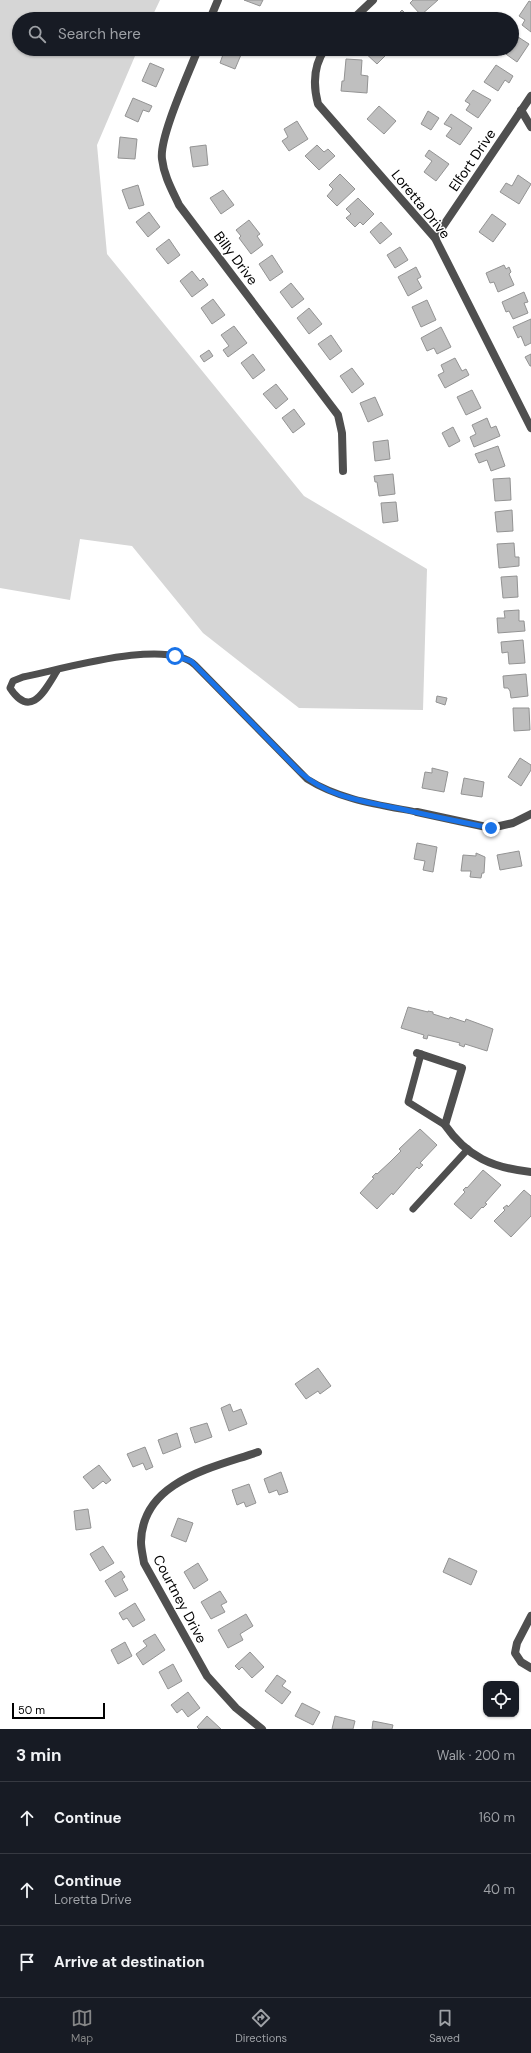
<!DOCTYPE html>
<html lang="en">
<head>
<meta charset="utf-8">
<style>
  body { margin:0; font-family:"DM Sans",sans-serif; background:#20242c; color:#f1f3f6 }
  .controls { position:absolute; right:12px; bottom:12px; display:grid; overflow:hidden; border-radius:8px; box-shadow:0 1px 3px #0004 }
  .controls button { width:36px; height:36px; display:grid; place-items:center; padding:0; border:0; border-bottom:1px solid #363941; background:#171b24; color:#f1f3f6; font:20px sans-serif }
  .scale { position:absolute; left:12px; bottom:10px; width:93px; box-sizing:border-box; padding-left:4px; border:2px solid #000; border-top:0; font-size:11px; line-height:14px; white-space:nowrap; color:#000; -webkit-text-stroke:3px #fff; paint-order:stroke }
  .stop { position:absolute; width:12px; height:12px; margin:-9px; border:3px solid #1a73e8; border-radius:50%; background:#fff }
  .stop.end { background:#1a73e8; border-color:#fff; box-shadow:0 1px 4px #0008 }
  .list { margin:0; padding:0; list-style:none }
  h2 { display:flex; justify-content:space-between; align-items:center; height:52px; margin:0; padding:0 16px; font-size:17px }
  h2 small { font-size:13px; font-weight:400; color:#9ea1a6 }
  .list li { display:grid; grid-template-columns:26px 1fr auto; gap:12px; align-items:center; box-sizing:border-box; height:72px; padding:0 16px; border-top:1px solid #363941 }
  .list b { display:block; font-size:15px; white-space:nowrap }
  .list p { margin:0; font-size:13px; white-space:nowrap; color:#9ea1a6 }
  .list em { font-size:13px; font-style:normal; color:#9ea1a6 }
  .icon { flex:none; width:22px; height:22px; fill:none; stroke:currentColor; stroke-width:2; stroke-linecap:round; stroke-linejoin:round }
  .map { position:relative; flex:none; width:531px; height:1729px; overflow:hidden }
  .search { position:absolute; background:#171b24; box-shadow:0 1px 3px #0004; left:12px; right:12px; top:12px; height:44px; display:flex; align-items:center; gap:10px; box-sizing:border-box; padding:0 14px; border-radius:22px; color:#9ea1a6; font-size:15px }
  .sheet { height:268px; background:#171b24 }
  nav { display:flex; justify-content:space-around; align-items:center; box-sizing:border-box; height:56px; border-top:1px solid #363941; background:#171b24; font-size:11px; color:#9ea1a6 }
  nav a { display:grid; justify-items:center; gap:2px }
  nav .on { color:#858687 }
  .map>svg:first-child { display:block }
  .green { fill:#d6d6d6 }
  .building { fill:#bfbfbf; stroke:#939393 }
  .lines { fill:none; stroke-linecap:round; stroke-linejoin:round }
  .service { stroke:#4f4f4f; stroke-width:7 }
  .minor { stroke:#4f4f4f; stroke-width:8 }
  .route { stroke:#1a73e8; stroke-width:5 }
  .labels { text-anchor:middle; stroke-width:3; stroke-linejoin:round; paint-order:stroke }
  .street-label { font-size:14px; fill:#000; stroke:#fff }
</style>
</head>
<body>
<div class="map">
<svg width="531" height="1729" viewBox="0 0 531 1729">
  <rect width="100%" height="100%" fill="#fff"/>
  <polygon class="green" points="0,0 160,0 151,19 19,19 19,49 138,49 97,145 107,254 304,496 427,569 423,710 299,708 203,633 132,546 80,539 70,600 0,588"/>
  <g class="building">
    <polygon points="244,0 263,0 260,6"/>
    <polygon points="413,0 438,0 421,15 410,3"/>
    <polygon points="529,1 531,2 531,32 522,25 525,20 519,16"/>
    <polygon points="402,10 411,19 393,19"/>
    <polygon points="241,14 254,19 239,19"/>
    <polygon points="515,35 529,44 517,62 503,52 506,49 512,49 512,40"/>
    <polygon points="225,49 243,50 235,69 220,63"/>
    <polygon points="361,49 384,49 381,52 385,56 377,64"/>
    <polygon points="346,59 362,60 361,75 368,76 367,93 341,91 342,81 344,81"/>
    <polygon points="150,63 164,69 156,87 142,81"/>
    <polygon points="496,65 513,76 509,83 505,80 498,91 484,82"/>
    <polygon points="473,90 491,100 478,118 466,110 470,104 465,101"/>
    <polygon points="133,98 152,106 149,112 143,110 138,122 125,116"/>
    <polygon points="379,106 396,121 384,134 367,119"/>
    <polygon points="428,111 439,118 431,130 421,124"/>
    <polygon points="451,114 472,128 460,145 446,136 452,128 444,124"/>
    <polygon points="297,121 308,139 289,151 282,141 288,137 284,129"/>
    <polygon points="120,137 137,139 135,159 118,158"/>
    <polygon points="206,145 208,165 193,167 190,147"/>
    <polygon points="317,145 324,152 328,149 335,156 319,170 305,156"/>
    <polygon points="429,150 449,164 436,181 424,172 432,161 425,156"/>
    <polygon points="340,174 355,189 337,206 327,196 333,189 329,185"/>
    <polygon points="518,175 531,184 519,204 500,192 506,183 512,186"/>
    <polygon points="138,185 144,205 129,209 122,190"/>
    <polygon points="223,190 234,205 221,214 210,198"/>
    <polygon points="358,198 374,214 363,225 360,222 355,227 346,218 351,214 346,209"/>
    <polygon points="149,212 160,227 148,237 136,222"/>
    <polygon points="492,214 506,224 493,242 479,232"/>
    <polygon points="249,220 260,234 257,236 263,245 251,254 239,238 241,236 236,230"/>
    <polygon points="381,222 392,234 380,244 370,232"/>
    <polygon points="169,239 180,255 168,264 156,249"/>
    <polygon points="400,247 408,260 395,268 387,255"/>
    <polygon points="272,255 283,272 270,281 259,264"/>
    <polygon points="504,265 506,269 509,267 511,272 509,274 514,285 498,292 494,282 490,283 486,273"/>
    <polygon points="416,267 421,277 417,279 422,288 408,296 398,277"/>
    <polygon points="192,271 200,281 203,278 208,285 192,297 180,281"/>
    <polygon points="291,283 304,299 292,308 280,292"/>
    <polygon points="524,292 528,302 524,303 528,313 513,319 509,311 506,312 502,302"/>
    <polygon points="213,299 225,315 212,324 201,308"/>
    <polygon points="427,300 436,320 421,327 412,307"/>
    <polygon points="309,308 322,324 309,334 297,318"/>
    <polygon points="531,319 531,343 525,346 521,336 518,338 513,327"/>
    <polygon points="234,326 247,343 228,357 223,350 229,346 221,335"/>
    <polygon points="441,327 451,347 437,354 434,348 427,351 421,338"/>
    <polygon points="331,335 342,351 330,360 318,344"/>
    <polygon points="209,350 213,356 204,362 200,356"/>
    <polygon points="253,354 265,370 253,379 241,363"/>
    <polygon points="531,354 531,366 530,366 525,357"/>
    <polygon points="455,358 462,371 466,369 469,375 445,388 438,375 444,372 441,365"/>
    <polygon points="352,368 364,384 352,393 340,376"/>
    <polygon points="276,384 288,399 276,409 263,394"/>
    <polygon points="472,390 481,408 466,415 457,397"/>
    <polygon points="375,397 383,415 368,422 360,403"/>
    <polygon points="294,409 305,424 293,433 282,418"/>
    <polygon points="487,418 491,428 496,426 500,436 474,447 470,437 476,434 472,425"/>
    <polygon points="453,427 460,441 449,447 442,433"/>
    <polygon points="388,440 390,459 375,461 373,442"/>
    <polygon points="498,446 505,466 491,471 487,460 479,463 475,454"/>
    <polygon points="393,474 395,494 379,496 377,482 375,482 374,476"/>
    <polygon points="510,478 511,500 495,501 493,479"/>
    <polygon points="396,502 398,521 383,523 381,503"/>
    <polygon points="512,510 513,531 497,532 495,512"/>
    <polygon points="514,543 515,557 519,557 519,566 499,568 497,544"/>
    <polygon points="517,576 518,597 503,598 501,577"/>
    <polygon points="519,610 519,621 524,621 525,631 498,633 497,618 505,618 504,611"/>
    <polygon points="523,640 525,663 509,664 508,652 502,653 501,642"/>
    <polygon points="526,674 528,696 511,698 510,691 508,688 504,688 503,676"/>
    <polygon points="437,696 447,698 445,705 436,702"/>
    <polygon points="513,708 529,708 530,730 514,731"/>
    <polygon points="520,758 531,765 531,770 521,786 508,777"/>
    <polygon points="432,768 448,772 444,792 422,788 425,772 432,773"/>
    <polygon points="464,778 484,782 482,797 461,794"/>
    <polygon points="417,843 437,847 433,872 423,870 425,861 414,859"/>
    <polygon points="519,851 522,866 500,870 497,855"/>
    <polygon points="476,853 485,857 484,873 482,873 481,878 470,877 471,871 461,871 463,855 476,856"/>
    <polygon points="408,1007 428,1012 428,1011 433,1012 433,1014 449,1019 450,1017 465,1022 466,1019 493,1029 487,1051 465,1044 464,1047 459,1045 460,1043 428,1035 427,1039 423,1038 424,1035 401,1028"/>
    <polygon points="420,1129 437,1145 420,1163 423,1165 419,1169 417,1167 393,1195 392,1193 377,1209 360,1193 374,1178 372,1177 376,1173 377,1174 390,1162 401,1151 399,1149"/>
    <polygon points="483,1170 501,1185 485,1203 487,1204 483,1208 482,1207 471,1219 454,1204 465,1192 463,1190 466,1187 467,1188"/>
    <polygon points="524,1190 531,1196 531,1216 511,1237 494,1221 505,1210 503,1208 507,1205 508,1207"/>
    <polygon points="318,1368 331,1386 320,1394 318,1391 306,1399 295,1384"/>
    <polygon points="230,1404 233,1412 241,1409 247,1424 229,1431 221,1408"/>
    <polygon points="207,1423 212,1437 195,1443 190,1428"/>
    <polygon points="177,1433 181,1447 163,1454 158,1440"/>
    <polygon points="145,1447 153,1467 146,1470 143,1463 133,1467 127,1454"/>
    <polygon points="99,1465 111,1480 106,1484 103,1481 93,1489 83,1477"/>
    <polygon points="281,1472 288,1492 279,1495 277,1490 269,1493 264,1479"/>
    <polygon points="249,1484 256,1503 246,1507 244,1502 237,1505 232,1490"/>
    <polygon points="88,1509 91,1528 76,1530 74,1511"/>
    <polygon points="178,1518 193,1523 186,1542 171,1536"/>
    <polygon points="103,1546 114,1563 100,1571 90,1554"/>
    <polygon points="449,1558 477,1571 471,1585 443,1572"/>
    <polygon points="198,1563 208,1580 194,1589 184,1572"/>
    <polygon points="121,1571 125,1577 122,1579 128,1590 115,1597 105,1581"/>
    <polygon points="220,1591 227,1602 221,1605 225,1612 211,1619 201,1602"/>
    <polygon points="135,1603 145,1620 133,1627 127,1618 123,1620 119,1613"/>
    <polygon points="246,1614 253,1626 240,1634 243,1640 228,1648 218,1630"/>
    <polygon points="155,1634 165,1650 143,1665 136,1654 147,1646 143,1641"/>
    <polygon points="125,1642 132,1656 118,1664 111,1650"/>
    <polygon points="250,1652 264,1667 252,1678 242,1667 239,1670 235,1666"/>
    <polygon points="173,1664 182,1681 168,1689 159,1672"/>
    <polygon points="277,1675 286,1681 282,1686 291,1692 282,1704 265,1691"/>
    <polygon points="188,1692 200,1708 188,1717 182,1709 177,1713 171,1705"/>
    <polygon points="302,1703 320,1712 313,1725 295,1716"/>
    <polygon points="207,1716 221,1729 199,1729 197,1727"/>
    <polygon points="335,1716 355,1721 353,1729 332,1729"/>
    <polygon points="373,1721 393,1725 392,1729 372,1729"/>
  </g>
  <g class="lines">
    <g class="service">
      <path d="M57 671C45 690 31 720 10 688L13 681 23 677C60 670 167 637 195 665L307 779C340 800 380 805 417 812"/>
      <polyline points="421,1054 408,1102 445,1125"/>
      <polyline points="413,1209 468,1149"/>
    </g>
    <g class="minor">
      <polyline points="210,19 218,0"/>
      <polyline points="353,19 373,0"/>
      <path d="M198 49C189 73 159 137 162 159 164 176 172 190 179 205L338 415 342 433 343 471"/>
      <path d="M325 49C313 66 313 85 318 104L435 238 531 428"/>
      <polyline points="521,110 531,127"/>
      <polyline points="435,238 531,96"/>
      <polyline points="417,812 491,828 513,823 531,814"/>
      <path d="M417 1053 462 1068 445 1125C467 1157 493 1168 531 1172"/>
      <path d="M258 1452C212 1468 142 1481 141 1542 141 1549 143 1556 144 1563L207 1676 236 1708 262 1729"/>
      <polyline points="531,1616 517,1643 515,1653 521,1662 531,1668"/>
    </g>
  </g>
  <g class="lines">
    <path class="route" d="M175 656 191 661 300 772C327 797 366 802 401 809 431 816 461 822 491 828"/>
  </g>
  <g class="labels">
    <g class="street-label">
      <text transform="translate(472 160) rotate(-56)" y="5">Elfort Drive</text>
      <text transform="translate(421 204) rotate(51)" y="5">Loretta Drive</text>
      <text transform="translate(236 258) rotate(53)" y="5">Billy Drive</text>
      <text transform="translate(180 1599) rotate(62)" y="5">Courtney Drive</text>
    </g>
  </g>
</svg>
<div class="controls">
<button><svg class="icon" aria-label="locate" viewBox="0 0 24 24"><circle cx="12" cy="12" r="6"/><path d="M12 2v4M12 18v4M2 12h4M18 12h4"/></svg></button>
</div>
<div class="scale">50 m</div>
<div class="stop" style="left:175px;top:656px"></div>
<div class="stop end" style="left:491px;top:828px"></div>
<div class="search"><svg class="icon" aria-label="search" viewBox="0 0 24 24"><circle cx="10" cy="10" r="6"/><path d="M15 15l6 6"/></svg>Search here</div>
</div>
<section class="sheet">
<h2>3 min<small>Walk · 200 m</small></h2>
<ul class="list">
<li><svg class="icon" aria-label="ahead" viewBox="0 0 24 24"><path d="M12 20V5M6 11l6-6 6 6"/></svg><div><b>Continue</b></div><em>160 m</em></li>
<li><svg class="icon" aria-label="ahead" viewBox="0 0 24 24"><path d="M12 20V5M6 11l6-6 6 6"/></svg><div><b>Continue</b><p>Loretta Drive</p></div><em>40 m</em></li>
<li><svg class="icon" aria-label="arrive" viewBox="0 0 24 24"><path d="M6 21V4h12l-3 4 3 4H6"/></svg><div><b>Arrive at destination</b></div></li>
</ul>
</section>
<nav>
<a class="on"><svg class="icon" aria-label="map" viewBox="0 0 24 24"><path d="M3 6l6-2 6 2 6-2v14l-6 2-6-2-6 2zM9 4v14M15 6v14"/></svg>Map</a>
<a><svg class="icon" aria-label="directions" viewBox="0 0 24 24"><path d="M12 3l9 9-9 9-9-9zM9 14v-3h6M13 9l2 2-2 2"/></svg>Directions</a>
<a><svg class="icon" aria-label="saved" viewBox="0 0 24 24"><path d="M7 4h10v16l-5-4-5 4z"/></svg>Saved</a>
</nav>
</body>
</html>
